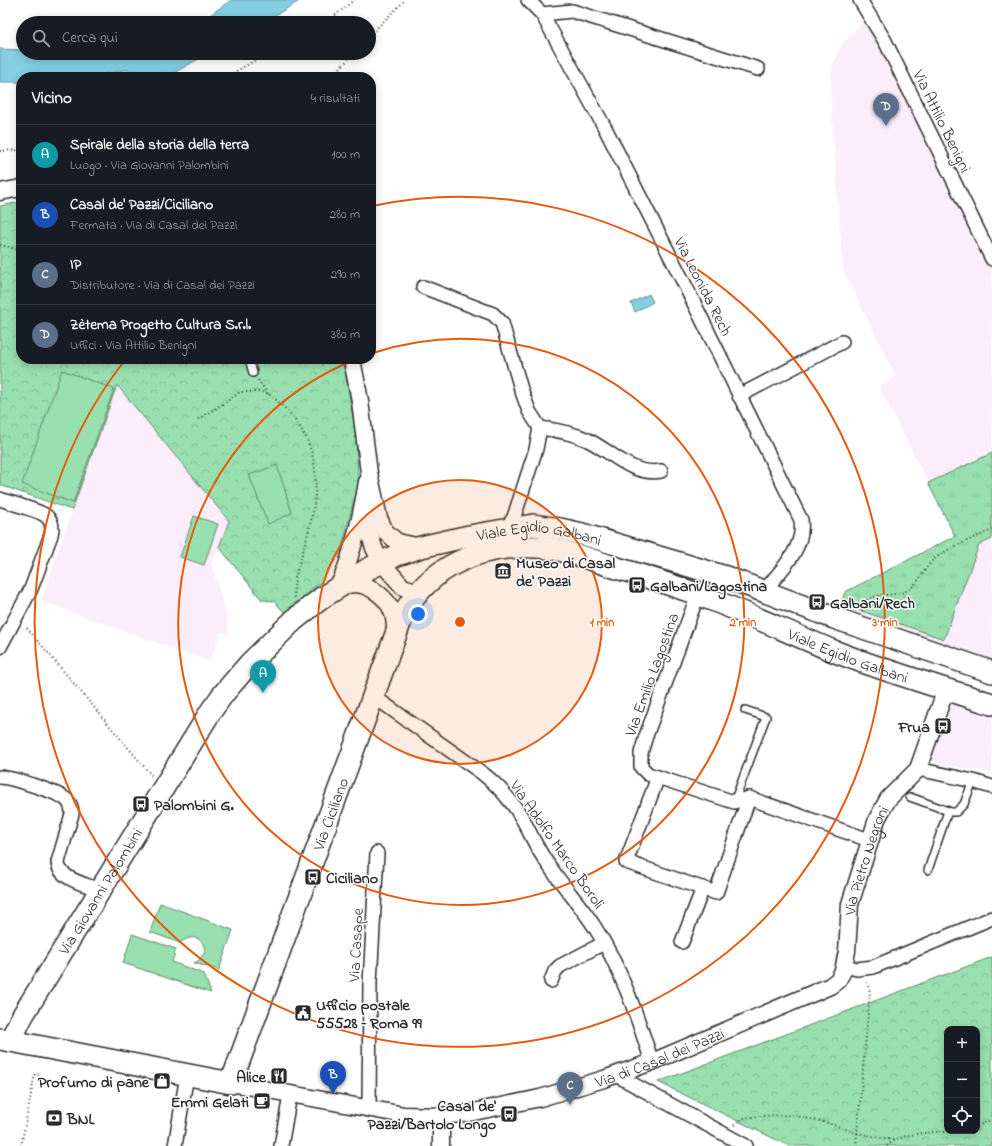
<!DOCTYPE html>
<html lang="it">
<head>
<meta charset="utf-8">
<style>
  body { margin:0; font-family:"Indie Flower",sans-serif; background:#20242c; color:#f1f3f6 }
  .controls { position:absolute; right:12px; bottom:12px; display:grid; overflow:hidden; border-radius:8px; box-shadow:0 2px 10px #0003 }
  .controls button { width:36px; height:36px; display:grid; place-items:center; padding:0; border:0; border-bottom:1px solid #363941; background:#171b24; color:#f1f3f6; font:20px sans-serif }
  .you { position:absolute; left:418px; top:614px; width:14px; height:14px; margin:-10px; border:3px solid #fff; border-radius:50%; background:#1a73e8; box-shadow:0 0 0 6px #1a73e833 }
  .badge { display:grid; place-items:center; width:26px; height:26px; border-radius:50%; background:#98999b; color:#fff; font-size:13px; font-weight:700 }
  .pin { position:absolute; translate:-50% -33px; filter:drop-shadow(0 1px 2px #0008) }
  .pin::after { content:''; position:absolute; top:21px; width:14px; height:12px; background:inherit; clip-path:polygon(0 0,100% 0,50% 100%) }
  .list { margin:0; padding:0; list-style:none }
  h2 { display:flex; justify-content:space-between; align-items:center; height:52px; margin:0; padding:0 16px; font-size:17px }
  h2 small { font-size:13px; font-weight:400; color:#9ea1a6 }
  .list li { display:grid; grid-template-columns:26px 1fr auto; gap:12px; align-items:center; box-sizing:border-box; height:60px; padding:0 16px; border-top:1px solid #363941 }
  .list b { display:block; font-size:15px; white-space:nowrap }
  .list p { margin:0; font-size:13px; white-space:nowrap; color:#9ea1a6 }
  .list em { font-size:13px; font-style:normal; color:#9ea1a6 }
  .icon { flex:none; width:22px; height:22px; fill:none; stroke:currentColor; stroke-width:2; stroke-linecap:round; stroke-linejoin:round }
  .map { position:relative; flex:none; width:992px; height:1146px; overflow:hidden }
  .search { position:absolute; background:#171b24; box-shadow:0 2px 10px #0003; left:16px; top:16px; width:360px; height:44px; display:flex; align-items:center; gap:10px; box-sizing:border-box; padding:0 14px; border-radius:22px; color:#9ea1a6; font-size:15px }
  .panel { position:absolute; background:#171b24; box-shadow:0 2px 10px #0003; left:16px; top:72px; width:360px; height:292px; border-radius:16px }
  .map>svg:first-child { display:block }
  .built { fill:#fbeefa }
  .grass { fill:url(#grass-tufts); stroke:#62866d }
  .park { fill:url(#park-crowns); stroke:#62866d; fill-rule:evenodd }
  .garden { fill:#98e0af; stroke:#62866d }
  .water { fill:#84cfe4; stroke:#608d9a }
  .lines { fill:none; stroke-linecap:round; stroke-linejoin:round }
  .service-casing { stroke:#2b2b2b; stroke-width:10 }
  .minor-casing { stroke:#2b2b2b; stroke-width:16 }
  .tertiary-casing { stroke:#2b2b2b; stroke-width:19 }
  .primary-casing { stroke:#2b2b2b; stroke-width:24 }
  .path { stroke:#2b2b2b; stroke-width:2; stroke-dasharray:1 3; stroke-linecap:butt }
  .service { stroke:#fff; stroke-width:7 }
  .minor { stroke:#fff; stroke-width:13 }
  .tertiary { stroke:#fff; stroke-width:16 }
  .primary { stroke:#fff; stroke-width:21 }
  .ring { fill:none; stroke:#e8590c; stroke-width:2 }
  .labels { text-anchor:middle; stroke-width:3; stroke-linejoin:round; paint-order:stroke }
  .street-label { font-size:16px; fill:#2b2b2b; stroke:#fff }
  .poi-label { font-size:16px; font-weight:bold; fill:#2b2b2b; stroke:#fff; text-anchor:start }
  .centre { fill:#e8590c; stroke:#fff; stroke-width:2 }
  .ring-label { font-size:12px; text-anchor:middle; font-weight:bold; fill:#e8590c; stroke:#fff; stroke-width:3; stroke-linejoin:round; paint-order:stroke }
</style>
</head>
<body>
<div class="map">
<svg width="992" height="1146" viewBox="0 0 992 1146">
  <defs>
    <pattern id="grass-tufts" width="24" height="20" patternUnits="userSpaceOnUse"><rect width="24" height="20" fill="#98e0af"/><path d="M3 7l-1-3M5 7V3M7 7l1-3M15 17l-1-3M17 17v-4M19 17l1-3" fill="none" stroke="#83c097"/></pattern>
    <pattern id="park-crowns" width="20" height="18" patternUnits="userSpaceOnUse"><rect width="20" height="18" fill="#98e0af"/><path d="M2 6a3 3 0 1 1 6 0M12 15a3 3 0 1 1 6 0" fill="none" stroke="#83c097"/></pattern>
  </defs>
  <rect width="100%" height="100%" fill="#fff"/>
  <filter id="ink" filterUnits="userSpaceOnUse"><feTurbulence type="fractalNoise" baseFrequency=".025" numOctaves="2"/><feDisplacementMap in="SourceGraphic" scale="8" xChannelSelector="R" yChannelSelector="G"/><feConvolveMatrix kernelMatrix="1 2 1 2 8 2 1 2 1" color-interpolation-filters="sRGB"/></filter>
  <g filter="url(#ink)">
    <g class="built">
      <polygon points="867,18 982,242 992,237 992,660 838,614 845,592 955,536 879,387 896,377 843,270 830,90 832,67 838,50 850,35"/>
      <polygon points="116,385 229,521 211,566 213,568 227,617 229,634 221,632 210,662 41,601"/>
      <polygon points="953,703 992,716 992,773 930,762"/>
    </g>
    <polygon class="grass" points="992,453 992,539 979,545 944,639 841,604 845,592 955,536 928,483"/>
    <g class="park">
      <polygon points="21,202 21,359 341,359 345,371 355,427 359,490 353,503 341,552 321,582 284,612 274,601 262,600 219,547 229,521 117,385 72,510 0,485 0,206"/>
      <path d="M992 957V1146H789L658 1082ZM947 1029H977V1131H947Z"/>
    </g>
    <g class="garden">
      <polygon points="62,370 114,389 73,503 22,484"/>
      <polygon points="277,465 292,513 268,524 249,475"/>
      <polygon points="194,516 218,524 204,565 180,557"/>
      <path d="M160 903 233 930 219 970 194 963 198 961 205 952C204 936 191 934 180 943L150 932Z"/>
      <polygon points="132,934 176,949 172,962 204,974 211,993 123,963"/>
    </g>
    <g class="water">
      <polygon points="231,0 301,0 262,23 199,23"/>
      <polygon points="0,49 23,50 23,53 209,53 172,74 125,70 88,77 21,77 21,82 0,82"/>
      <polygon points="649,294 653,302 635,312 631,303"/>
    </g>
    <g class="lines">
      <g class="service-casing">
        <g id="service">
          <polyline points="249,359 253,373"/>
          <polyline points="910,797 951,812 956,812 964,804 973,781"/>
          <polyline points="734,802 766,717 745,710"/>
          <polyline points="928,870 948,811"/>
        </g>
      </g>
      <g class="minor-casing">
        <g id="minor">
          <path d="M528 0 542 14 605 128 683 281 801 520C805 549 781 570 764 591"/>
          <polyline points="860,0 885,41 992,259"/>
          <polyline points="542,14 572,11 758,69"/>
          <path d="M423 287 493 314 502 323 521 389 529 411 540 428C556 430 573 433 588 440 612 452 632 476 661 471"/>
          <polyline points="739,396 842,342"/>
          <path d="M0 499C8 502 16 504 24 507 40 512 56 515 51 535L31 589 0 647"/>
          <polyline points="506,529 514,517 536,449 540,428"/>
          <polyline points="698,594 646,736 641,753 641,767 648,774 734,802 749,798"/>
          <path d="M373 696 482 773C498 785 511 800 522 818 529 830 534 843 542 855 557 880 578 901 594 926 621 967 637 1016 652 1062"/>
          <polyline points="918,769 973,781 992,787"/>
          <path d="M0 777C13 778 58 792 67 800 71 804 72 809 72 814L58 862C58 879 86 884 99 890"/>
          <polyline points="658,777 626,862 716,893 749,798"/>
          <polyline points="749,798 869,840"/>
          <polyline points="682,942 703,888"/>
          <polyline points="845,966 857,969 873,967 992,918"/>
          <polyline points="551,981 555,971 560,966 604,943"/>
          <polyline points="616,1075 746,1146"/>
          <polyline points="369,1110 370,983 377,853"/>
          <polyline points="175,1146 187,1075"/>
          <polyline points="281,1146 290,1095"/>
        </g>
      </g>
      <g class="tertiary-casing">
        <g id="tertiary">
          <polyline points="0,192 21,188"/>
          <polyline points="352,359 360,401 369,473 379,518 385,531 396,541 402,543 421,547"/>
          <polyline points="363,513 374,548 381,562 403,587 419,592"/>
          <path d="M339 586C353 553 361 518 367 482"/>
          <path d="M341 586C346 585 351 584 356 584 371 585 387 598 392 611 395 618 395 626 395 633"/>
          <path id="s1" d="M231 1083 404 1115 441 1116 469 1113 540 1098 604 1079 652 1062 830 986 838 980 843 971 847 951 850 904 877 819 888 799 918 769 946 689"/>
          <polyline points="441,1116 441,1146"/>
        </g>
      </g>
      <g class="primary-casing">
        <g id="primary">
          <path id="s2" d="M0 1039 231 1083 403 615C430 565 481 545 536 547 563 548 591 560 617 568 643 576 670 584 696 594 744 611 789 633 836 652 887 672 940 687 992 704"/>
          <path id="s3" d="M10 1041 23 1015 211 711 224 693 249 664 294 620 323 597 368 569 397 555 421 547 469 536 533 525 560 529 582 534 726 577 834 618 992 672"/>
        </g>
      </g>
      <g class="path">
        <polyline points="326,23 354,0"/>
        <polyline points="369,36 405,0"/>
        <polyline points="226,77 268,53"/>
        <polyline points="332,77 354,53"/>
        <polyline points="0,151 21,150"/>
        <polyline points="371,220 371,222"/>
        <polyline points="0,245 21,250"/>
        <polyline points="258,380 268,394"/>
        <path d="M198 419 226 402 240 392C247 392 261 391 267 393 274 396 293 416 297 423 327 464 315 513 301 557 297 573 292 582 295 598"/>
        <path d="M862 611C863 607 865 603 867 600 872 594 896 596 906 591 919 585 924 568 934 559 951 546 973 539 992 530"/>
        <polyline points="27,628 152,776"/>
        <polyline points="734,1125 743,1118 760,1116 793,1115 828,1123 856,1133 893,1140"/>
        <polyline points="977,1126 992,1120"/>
        <polyline points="21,1146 35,1074 40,1075"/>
        <polyline points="856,1146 870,992 867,982"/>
        <path d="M887 1146C904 1130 941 1132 962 1132L966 1131"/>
      </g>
      <use href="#service" class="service"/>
      <use href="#minor" class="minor"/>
      <use href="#tertiary" class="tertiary"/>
      <use href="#primary" class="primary"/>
    </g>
  </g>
  <circle cx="460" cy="622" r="142" fill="#e8590c" fill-opacity=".12"/>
  <g class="ring">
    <circle cx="460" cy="622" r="142"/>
    <path d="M373 353A283 283 0 1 1 354 360"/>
    <path d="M372 206A425 425 0 1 1 125 360"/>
  </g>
  <defs>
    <g id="museum-square" transform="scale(0.9)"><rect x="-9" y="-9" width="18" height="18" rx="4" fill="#2b2b2b" stroke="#fff"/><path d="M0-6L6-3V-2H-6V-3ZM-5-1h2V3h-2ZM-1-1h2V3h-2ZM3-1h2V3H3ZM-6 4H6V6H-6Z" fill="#fff"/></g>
    <g id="bus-square" transform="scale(0.9)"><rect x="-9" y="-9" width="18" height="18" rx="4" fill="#2b2b2b" stroke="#fff"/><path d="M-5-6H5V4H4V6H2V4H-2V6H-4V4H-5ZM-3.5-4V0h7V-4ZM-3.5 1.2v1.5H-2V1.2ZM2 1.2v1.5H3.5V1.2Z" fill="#fff"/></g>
    <g id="civic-square" transform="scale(0.9)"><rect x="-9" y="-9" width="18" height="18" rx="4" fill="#2b2b2b" stroke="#fff"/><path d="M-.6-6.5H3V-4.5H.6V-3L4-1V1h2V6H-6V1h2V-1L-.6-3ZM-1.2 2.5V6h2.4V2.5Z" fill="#fff"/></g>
    <g id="restaurant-square" transform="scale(0.9)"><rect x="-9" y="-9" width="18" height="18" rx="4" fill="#2b2b2b" stroke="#fff"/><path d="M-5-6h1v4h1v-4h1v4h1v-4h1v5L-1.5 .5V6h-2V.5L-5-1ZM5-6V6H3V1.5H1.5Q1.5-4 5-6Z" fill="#fff"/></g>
    <g id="shop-square" transform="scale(0.9)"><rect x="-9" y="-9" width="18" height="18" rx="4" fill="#2b2b2b" stroke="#fff"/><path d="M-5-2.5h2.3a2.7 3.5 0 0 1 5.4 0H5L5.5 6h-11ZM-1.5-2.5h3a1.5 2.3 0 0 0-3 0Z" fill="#fff"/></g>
    <g id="cafe-square" transform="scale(0.9)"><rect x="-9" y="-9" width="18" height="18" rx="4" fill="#2b2b2b" stroke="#fff"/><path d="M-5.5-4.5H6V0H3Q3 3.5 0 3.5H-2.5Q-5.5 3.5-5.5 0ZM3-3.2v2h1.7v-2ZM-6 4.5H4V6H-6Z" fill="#fff"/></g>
    <g id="bank-square" transform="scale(0.9)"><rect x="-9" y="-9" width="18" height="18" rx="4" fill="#2b2b2b" stroke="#fff"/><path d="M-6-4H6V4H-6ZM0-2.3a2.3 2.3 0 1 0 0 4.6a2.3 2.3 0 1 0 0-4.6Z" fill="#fff"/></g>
  </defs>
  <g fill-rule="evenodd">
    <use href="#museum-square" x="503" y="571"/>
    <use href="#bus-square" x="637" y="585"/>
    <use href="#bus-square" x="817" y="602"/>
    <use href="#bus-square" x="943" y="726"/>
    <use href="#bus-square" x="141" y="804"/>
    <use href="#bus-square" x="313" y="877"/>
    <use href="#civic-square" x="303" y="1013"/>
    <use href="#restaurant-square" x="279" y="1076"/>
    <use href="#shop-square" x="162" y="1081"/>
    <use href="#cafe-square" x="262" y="1101"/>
    <use href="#bus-square" x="509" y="1114"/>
    <use href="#bank-square" x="54" y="1118"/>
  </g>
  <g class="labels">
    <g class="street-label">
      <text transform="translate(943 121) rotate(64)" y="6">Via Attilio Benigni</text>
      <text transform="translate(704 286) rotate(63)" y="6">Via Leonida Rech</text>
      <text dy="6" stroke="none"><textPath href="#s3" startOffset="778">Viale Egidio Galbani</textPath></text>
      <text dy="6" stroke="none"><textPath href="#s2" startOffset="1223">Viale Egidio Galbani</textPath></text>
      <text transform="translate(651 674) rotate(-70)" y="6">Via Emilio Lagostina</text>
      <text dy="6" stroke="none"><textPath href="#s2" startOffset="522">Via Ciciliano</textPath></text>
      <text transform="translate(558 844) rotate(55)" y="6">Via Adolfo Marco Boroli</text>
      <text dy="6" stroke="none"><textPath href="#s1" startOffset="759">Via Pietro Negroni</textPath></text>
      <text dy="6" stroke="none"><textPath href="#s3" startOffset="175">Via Giovanni Palombini</textPath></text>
      <text transform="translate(355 945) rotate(-87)" y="6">Via Casape</text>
      <text dy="6" stroke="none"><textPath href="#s1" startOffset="440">Via di Casal dei Pazzi</textPath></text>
    </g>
    <g class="poi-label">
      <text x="516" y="568">Museo di Casal<tspan x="516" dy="18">de' Pazzi</tspan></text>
      <text x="650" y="591">Galbani/Lagostina</text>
      <text x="830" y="608">Galbani/Rech</text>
      <text x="930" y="732" text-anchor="end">Frua</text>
      <text x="154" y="810">Palombini G.</text>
      <text x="326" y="883">Ciciliano</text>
      <text x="316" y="1010">Ufficio postale<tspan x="316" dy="18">55528 – Roma 99</tspan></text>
      <text x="266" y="1082" text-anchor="end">Alice</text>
      <text x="149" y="1087" text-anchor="end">Profumo di pane</text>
      <text x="249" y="1107" text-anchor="end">Emmi Gelati</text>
      <text x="496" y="1111" text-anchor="end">Casal de'<tspan x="496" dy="18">Pazzi/Bartolo Longo</tspan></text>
      <text x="67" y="1124">BNL</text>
    </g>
  </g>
  <circle cx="460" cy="622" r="6" class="centre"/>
  <g class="ring-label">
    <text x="602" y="626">1 min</text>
    <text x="743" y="626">2 min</text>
    <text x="885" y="626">3 min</text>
  </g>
</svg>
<div class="controls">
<button>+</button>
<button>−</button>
<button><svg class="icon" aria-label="locate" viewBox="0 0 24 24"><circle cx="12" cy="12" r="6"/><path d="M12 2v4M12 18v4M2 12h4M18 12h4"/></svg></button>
</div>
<div class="you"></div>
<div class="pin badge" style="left:263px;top:693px;background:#0f9aa8">A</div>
<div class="pin badge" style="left:333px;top:1094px;background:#1a4fb4">B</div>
<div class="pin badge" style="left:570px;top:1105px;background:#5c6f8a">C</div>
<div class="pin badge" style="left:886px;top:126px;background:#5c6f8a">D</div>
<div class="search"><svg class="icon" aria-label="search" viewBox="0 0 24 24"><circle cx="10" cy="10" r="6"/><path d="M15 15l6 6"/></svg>Cerca qui</div>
<section class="panel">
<h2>Vicino<small>4 risultati</small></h2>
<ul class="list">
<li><span class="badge" style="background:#0f9aa8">A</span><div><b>Spirale della storia della terra</b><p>Luogo · Via Giovanni Palombini</p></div><em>100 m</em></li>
<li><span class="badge" style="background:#1a4fb4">B</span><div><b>Casal de' Pazzi/Ciciliano</b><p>Fermata · Via di Casal dei Pazzi</p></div><em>280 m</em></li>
<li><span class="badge" style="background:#5c6f8a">C</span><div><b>IP</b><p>Distributore · Via di Casal dei Pazzi</p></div><em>290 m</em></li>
<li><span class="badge" style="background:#5c6f8a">D</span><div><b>Zètema Progetto Cultura S.r.l.</b><p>Uffici · Via Attilio Benigni</p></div><em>380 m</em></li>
</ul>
</section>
</div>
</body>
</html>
